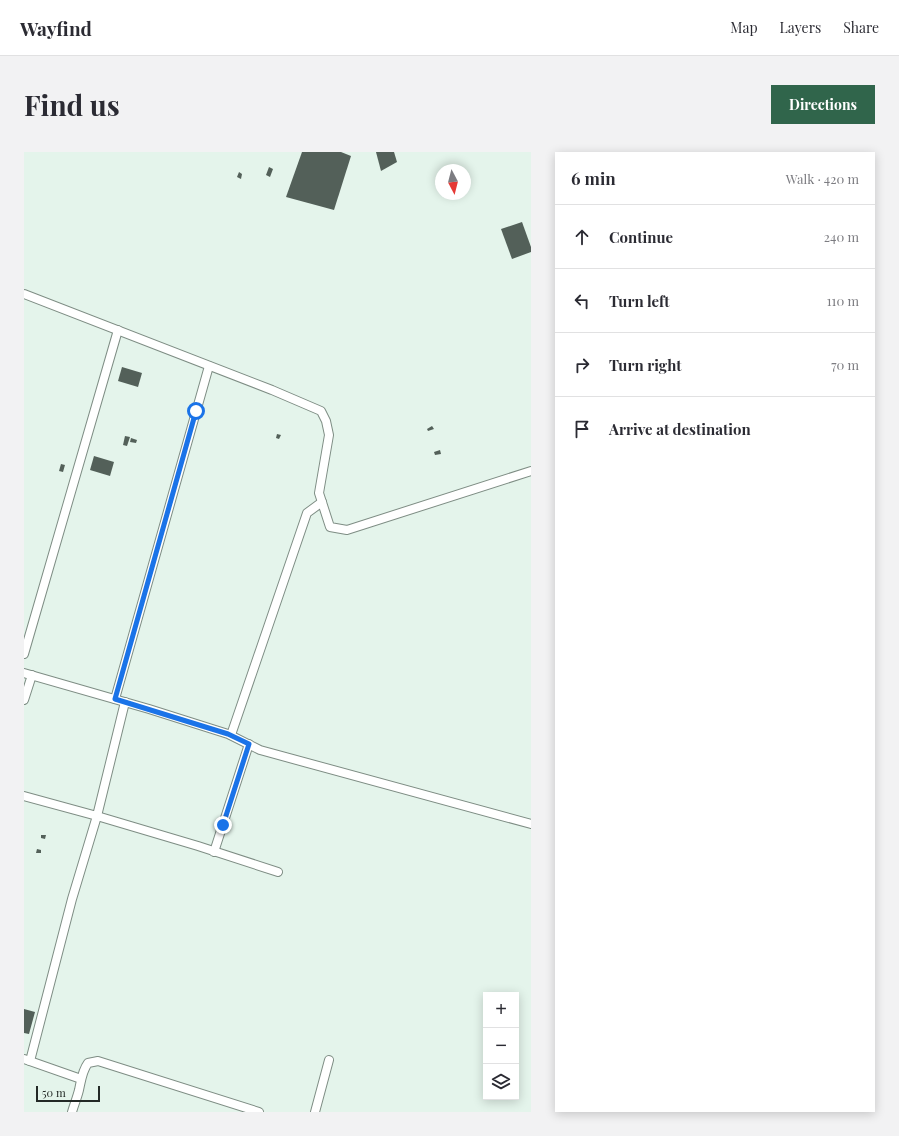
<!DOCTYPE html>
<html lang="en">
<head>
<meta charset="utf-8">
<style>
  body { margin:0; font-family:"Playfair Display",serif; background:#f2f2f3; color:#2b2b33 }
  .controls { position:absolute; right:12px; bottom:12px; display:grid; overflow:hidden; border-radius:0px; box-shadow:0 2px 10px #0003 }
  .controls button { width:36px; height:36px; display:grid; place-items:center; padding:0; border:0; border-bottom:1px solid #e1e1e2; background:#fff; color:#2b2b33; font:20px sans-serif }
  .compass { position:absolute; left:411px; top:12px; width:36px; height:36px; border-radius:50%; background:#fff; box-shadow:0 2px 10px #0003; rotate:173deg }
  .scale { position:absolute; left:12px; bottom:10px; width:64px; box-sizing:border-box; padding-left:4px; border:2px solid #232926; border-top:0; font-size:11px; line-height:14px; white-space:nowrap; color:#232926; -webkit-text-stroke:3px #e4f4eb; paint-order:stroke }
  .stop { position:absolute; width:12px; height:12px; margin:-9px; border:3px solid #1a73e8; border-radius:50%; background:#fff }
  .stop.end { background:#1a73e8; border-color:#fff; box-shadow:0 1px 4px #0008 }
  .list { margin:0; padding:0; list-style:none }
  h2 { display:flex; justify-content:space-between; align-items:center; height:52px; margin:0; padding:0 16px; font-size:17px }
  h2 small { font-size:13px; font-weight:400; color:#7c7c81 }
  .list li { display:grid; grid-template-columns:26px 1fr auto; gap:12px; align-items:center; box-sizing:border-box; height:64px; padding:0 16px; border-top:1px solid #e1e1e2 }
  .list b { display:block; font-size:15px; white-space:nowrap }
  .list em { font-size:13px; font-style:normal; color:#7c7c81 }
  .icon { flex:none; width:22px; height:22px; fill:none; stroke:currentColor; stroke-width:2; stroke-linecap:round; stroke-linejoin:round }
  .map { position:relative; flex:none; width:507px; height:960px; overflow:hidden; border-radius:0px }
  header { display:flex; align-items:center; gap:24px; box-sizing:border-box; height:56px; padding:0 20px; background:#fff; border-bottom:1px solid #e1e1e2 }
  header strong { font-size:19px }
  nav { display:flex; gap:22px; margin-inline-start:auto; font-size:14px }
  .intro { display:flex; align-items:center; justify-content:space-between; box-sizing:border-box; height:96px; padding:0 24px }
  h1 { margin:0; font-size:28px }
  .button { padding:10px 18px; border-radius:0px; background:#30654b; color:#fff; font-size:14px; font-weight:700 }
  main { display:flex; gap:24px; padding:0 24px }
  aside { flex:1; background:#fff; border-radius:0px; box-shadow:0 2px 10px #0003 }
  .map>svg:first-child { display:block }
  .building { fill:#536059 }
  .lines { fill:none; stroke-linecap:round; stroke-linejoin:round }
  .street-casing { stroke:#7e8d84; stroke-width:10 }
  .street { stroke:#fff; stroke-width:8 }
  .route { stroke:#1a73e8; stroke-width:5 }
</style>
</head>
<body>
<header>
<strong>Wayfind</strong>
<nav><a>Map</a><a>Layers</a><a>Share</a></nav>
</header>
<div class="intro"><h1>Find us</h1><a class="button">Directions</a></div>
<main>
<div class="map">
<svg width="507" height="960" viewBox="0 0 507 960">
  <rect width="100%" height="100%" fill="#e4f4eb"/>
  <g class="building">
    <polygon points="278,0 317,0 327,4 310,58 262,45"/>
    <polygon points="352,0 370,0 373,10 357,19"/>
    <polygon points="245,15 249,17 246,25 242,23"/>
    <polygon points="215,20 218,22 217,27 213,25"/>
    <polygon points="498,70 507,95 507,100 488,107 477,77"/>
    <polygon points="98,215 118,221 114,235 94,229"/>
    <polygon points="408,274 410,277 404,279 403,277"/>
    <polygon points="253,282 257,283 255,287 252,286"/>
    <polygon points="101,284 106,285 103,294 99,293"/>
    <polygon points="107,286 113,288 112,291 106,290"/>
    <polygon points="416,298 417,302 411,303 410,300"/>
    <polygon points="70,304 90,310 86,324 66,318"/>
    <polygon points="37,312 41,313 39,320 35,319"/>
    <polygon points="17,683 22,683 21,687 17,686"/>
    <polygon points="13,697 17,698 17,701 12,701"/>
    <polygon points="0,857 11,860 5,882 0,881"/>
  </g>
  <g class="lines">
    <g class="street-casing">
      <g id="street">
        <polyline points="0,142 248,238 297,259 302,269 305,283 295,341 306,375 323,378 507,319"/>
        <polyline points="0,502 94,178"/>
        <polyline points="0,521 125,557 204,582 236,598 507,672"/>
        <polyline points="91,547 185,214"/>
        <polyline points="0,548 8,523"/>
        <polyline points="207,583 283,361 298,350"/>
        <polyline points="0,644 73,664 101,550"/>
        <polyline points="190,700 225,592"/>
        <polyline points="0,907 57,927"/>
        <polyline points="6,909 48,747 73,664 174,694 254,720"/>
        <path d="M48 960C50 953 53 946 55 938 57 929 58 919 64 911L74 909 235 960"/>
        <polyline points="291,960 305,908"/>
      </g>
    </g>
    <use href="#street" class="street"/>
  </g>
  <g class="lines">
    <polyline class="route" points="172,259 91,547 204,582 225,592 199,673"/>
  </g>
</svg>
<div class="controls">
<button>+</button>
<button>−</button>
<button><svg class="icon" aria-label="layers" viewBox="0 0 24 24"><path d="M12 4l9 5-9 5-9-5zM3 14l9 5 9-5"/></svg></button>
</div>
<svg class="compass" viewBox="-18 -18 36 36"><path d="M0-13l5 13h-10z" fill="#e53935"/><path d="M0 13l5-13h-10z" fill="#7c7c81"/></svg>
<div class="scale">50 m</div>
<div class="stop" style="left:172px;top:259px"></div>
<div class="stop end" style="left:199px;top:673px"></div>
</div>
<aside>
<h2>6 min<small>Walk · 420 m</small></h2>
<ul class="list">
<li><svg class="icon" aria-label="ahead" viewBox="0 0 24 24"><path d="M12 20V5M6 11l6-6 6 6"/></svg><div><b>Continue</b></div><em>240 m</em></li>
<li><svg class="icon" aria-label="left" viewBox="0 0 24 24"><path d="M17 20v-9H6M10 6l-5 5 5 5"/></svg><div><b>Turn left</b></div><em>110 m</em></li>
<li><svg class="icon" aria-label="right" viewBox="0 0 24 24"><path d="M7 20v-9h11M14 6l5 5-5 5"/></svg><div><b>Turn right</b></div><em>70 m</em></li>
<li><svg class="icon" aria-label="arrive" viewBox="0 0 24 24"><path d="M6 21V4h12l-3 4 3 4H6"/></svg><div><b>Arrive at destination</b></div></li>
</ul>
</aside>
</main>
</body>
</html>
